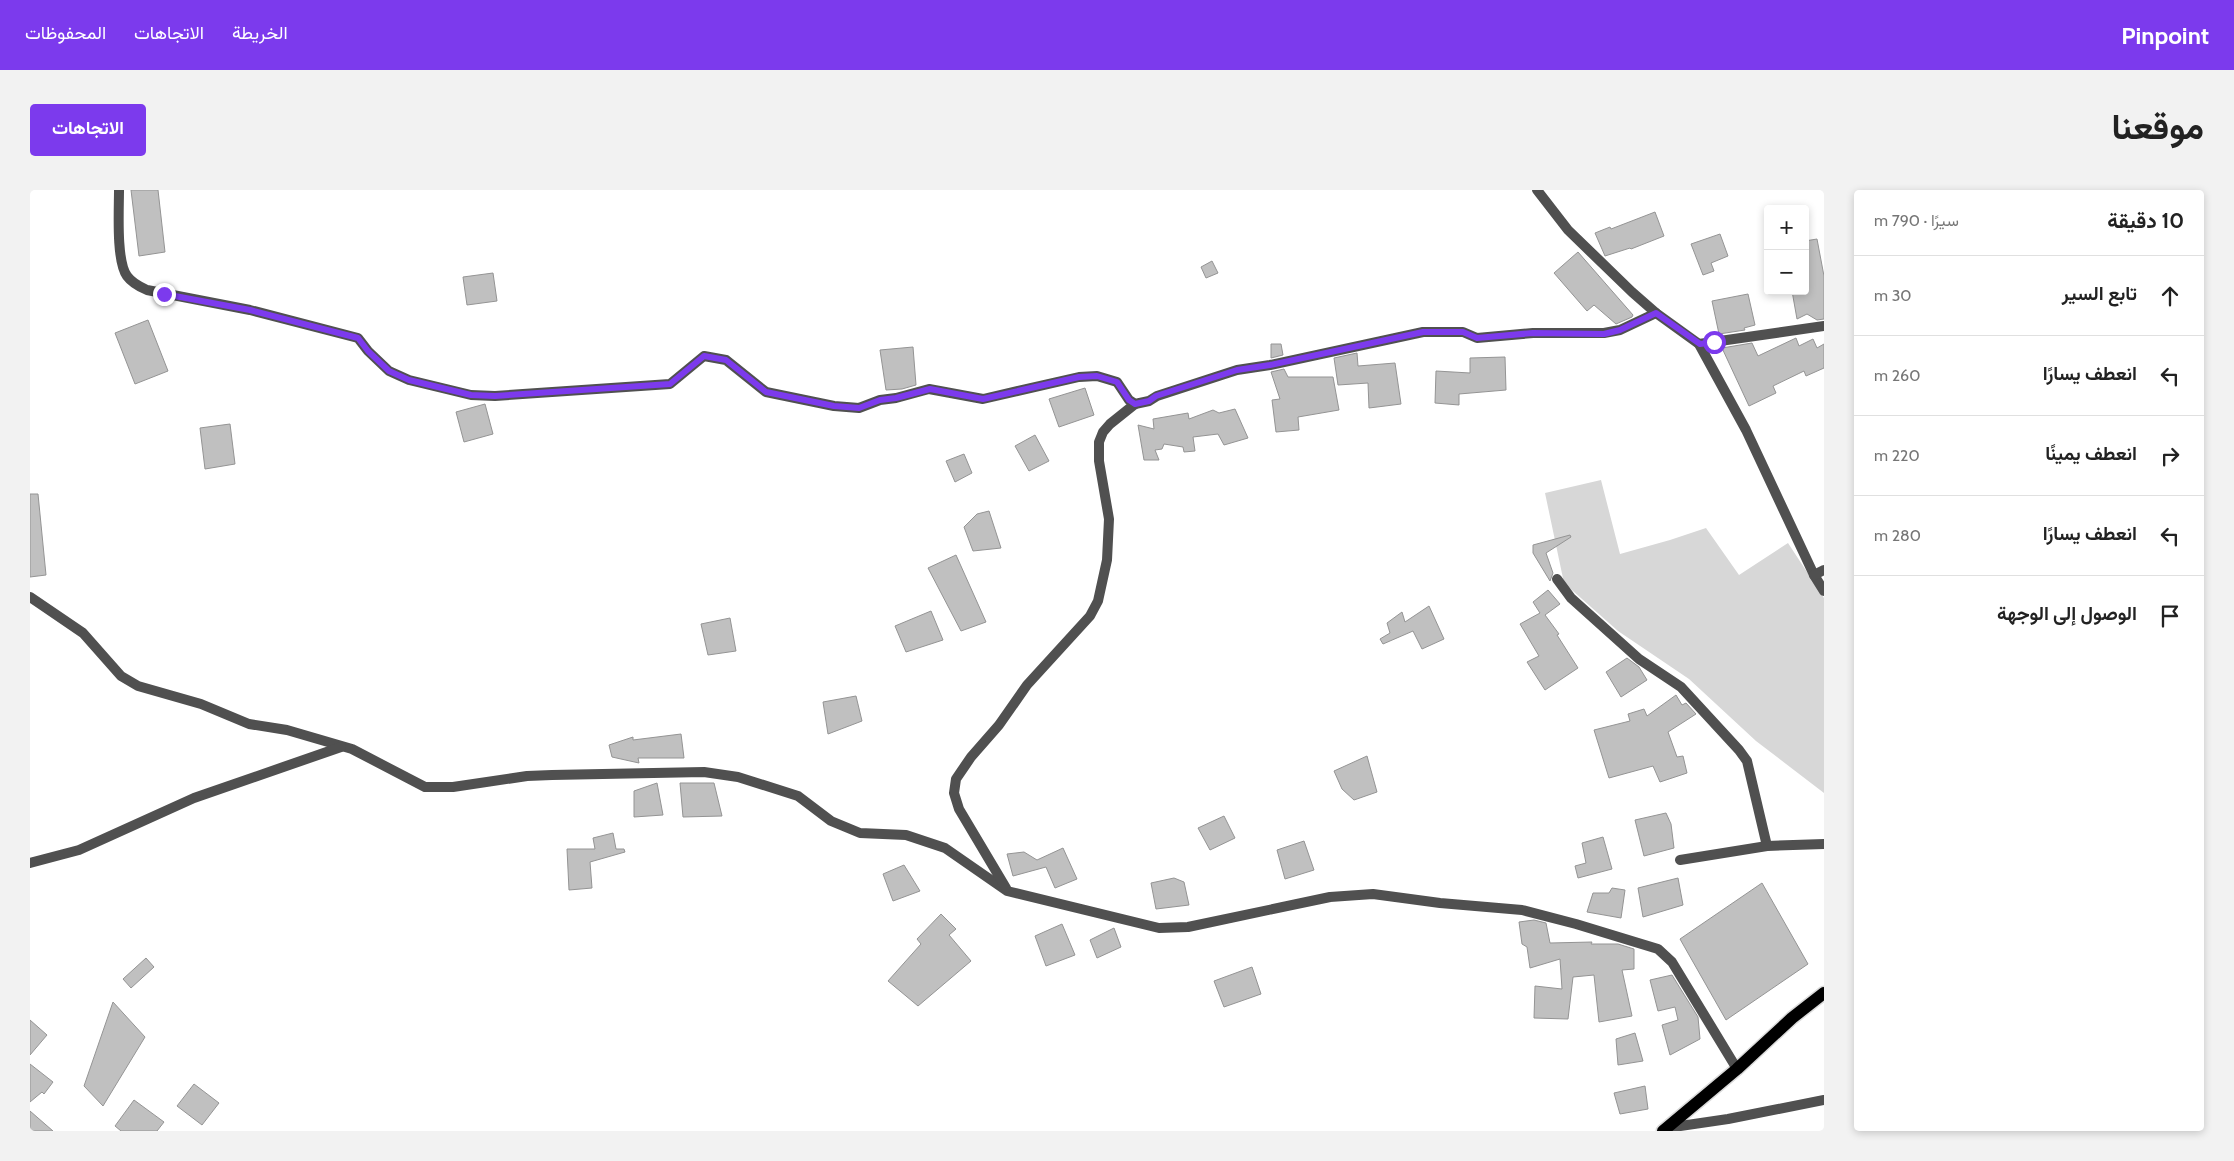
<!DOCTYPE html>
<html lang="ar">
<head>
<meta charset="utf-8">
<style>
  body { margin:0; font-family:Cabin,Vazirmatn,sans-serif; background:#f2f2f2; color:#222; direction:rtl }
  .controls { position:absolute; right:15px; top:15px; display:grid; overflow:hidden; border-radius:5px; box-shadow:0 2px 8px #0003 }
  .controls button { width:45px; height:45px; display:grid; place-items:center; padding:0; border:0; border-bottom:1px solid #e0e0e0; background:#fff; color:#222; font:25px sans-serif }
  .stop { position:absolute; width:15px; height:15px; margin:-11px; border:4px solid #7c3aed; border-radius:50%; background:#fff }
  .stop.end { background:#7c3aed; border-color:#fff; box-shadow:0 1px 5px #0008 }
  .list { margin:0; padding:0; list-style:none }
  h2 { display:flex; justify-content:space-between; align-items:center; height:65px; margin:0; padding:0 20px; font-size:21px }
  h2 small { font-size:16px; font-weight:400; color:#767676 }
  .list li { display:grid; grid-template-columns:32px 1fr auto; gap:15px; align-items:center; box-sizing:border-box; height:80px; padding:0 20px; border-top:1px solid #e0e0e0 }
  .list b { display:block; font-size:19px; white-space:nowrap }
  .list em { font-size:16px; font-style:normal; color:#767676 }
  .icon { flex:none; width:28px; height:28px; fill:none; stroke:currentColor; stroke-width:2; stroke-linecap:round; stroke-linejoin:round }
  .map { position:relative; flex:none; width:1794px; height:941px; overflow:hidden; direction:ltr; border-radius:5px }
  header { display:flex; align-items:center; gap:30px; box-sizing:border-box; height:70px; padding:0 25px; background:#7c3aed; color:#fff }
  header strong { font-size:24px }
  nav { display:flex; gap:28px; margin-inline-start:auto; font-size:18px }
  .intro { display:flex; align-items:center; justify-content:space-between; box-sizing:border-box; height:120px; padding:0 30px }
  h1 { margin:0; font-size:35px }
  .button { padding:12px 22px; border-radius:5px; background:#7c3aed; color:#fff; font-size:18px; font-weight:700 }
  main { display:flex; gap:30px; padding:0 30px }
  aside { flex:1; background:#fff; border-radius:5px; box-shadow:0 2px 8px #0003 }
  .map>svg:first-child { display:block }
  .green { fill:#d7d7d7 }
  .building { fill:#c0c0c0; stroke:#949494 }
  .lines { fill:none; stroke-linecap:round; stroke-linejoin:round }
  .primary-casing { stroke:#dbdbdb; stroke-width:15 }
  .minor { stroke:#505050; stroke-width:10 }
  .primary { stroke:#000; stroke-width:12 }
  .route { stroke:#7c3aed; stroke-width:6 }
</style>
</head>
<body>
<header>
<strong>Pinpoint</strong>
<nav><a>الخريطة</a><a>الاتجاهات</a><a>المحفوظات</a></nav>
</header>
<div class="intro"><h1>موقعنا</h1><a class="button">الاتجاهات</a></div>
<main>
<aside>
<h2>10 دقيقة<small>سيرًا · 790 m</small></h2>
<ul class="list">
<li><svg class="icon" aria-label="ahead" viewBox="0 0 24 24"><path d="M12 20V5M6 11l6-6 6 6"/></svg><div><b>تابع السير</b></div><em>30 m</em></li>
<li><svg class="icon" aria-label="left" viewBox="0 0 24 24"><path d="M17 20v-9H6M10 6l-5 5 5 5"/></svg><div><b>انعطف يسارًا</b></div><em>260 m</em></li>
<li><svg class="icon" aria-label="right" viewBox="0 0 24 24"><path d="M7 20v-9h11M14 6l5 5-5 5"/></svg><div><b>انعطف يمينًا</b></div><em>220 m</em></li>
<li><svg class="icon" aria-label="left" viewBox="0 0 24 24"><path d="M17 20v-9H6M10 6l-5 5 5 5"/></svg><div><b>انعطف يسارًا</b></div><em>280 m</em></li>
<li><svg class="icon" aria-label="arrive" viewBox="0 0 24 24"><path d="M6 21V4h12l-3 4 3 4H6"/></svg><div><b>الوصول إلى الوجهة</b></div></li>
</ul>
</aside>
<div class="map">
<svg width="1794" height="941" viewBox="0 0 1794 941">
  <rect width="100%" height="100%" fill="#fff"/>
  <polygon class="green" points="1571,290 1590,364 1640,350 1676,338 1709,385 1758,353 1794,408 1794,603 1726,551 1659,489 1588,441 1534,393 1515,303"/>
  <g class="building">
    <polygon points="101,0 128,0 135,62 109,66"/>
    <polygon points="1625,22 1634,46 1601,59 1600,58 1575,66 1565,43 1580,37 1581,39"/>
    <polygon points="1690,44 1698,66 1681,73 1684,81 1673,85 1661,54"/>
    <polygon points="1787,49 1794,86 1794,129 1787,130 1777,124 1767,129 1762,101 1775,101 1775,51"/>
    <polygon points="1548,62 1603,125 1602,127 1586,134 1564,115 1557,121 1524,83"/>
    <polygon points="1182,71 1188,83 1176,88 1171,77"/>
    <polygon points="463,83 467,111 437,115 433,87"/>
    <polygon points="1718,104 1725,135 1714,138 1715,140 1689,144 1682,111"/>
    <polygon points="118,130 138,181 105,194 85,143"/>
    <polygon points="1766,148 1769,156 1783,149 1787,158 1794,154 1794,178 1776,186 1774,181 1743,196 1746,203 1719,216 1692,158 1722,153 1728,166"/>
    <polygon points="1241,154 1251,154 1253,165 1241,168"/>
    <polygon points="883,157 886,195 872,199 856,200 850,160"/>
    <polygon points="1327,163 1328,176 1365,173 1371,214 1339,218 1338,193 1308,195 1304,168"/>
    <polygon points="1475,167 1476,200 1429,204 1429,215 1405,213 1406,181 1440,183 1440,168"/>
    <polygon points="1254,179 1258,187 1303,187 1309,220 1268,227 1269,240 1246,242 1242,210 1250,209 1241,182"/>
    <polygon points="1055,198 1064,225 1029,237 1019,209"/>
    <polygon points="455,214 463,244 434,252 426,222"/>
    <polygon points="1205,219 1218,248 1194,255 1188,244 1163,247 1165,261 1154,262 1153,257 1134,254 1132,259 1125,260 1129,270 1114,270 1108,235 1124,239 1123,229 1158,223 1159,229 1183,220 1189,223"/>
    <polygon points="200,234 205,274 175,279 170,238"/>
    <polygon points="1005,245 1019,271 999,281 985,256"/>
    <polygon points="934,264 942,283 925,292 916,271"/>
    <polygon points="0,304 8,304 16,385 0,387"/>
    <polygon points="959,321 971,358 943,361 934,337 947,324"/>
    <polygon points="1540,345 1541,347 1516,363 1523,383 1520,391 1503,363 1503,355"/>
    <polygon points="926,365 956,432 931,441 898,378"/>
    <polygon points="1518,400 1530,414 1515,425 1529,444 1527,445 1548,478 1515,500 1497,472 1509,466 1490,434 1510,423 1503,412"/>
    <polygon points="1399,416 1414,449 1392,459 1383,441 1353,454 1350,449 1360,443 1357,433 1372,422 1375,432"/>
    <polygon points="901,421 913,450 876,462 865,436"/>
    <polygon points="700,428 706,461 678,465 671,434"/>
    <polygon points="1597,468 1609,477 1617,490 1591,507 1576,482"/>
    <polygon points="1646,505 1652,515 1656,513 1666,524 1638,542 1647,567 1653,566 1657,583 1630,592 1623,576 1579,588 1564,540 1600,531 1598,524 1614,519 1617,526"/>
    <polygon points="826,506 832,531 798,544 793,512"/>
    <polygon points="651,544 654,568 608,568 609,573 582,567 579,555 603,547 603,550"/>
    <polygon points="1337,566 1347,602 1324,610 1312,599 1304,581"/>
    <polygon points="627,593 633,625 604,627 604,601"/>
    <polygon points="650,593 684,593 692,626 653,627"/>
    <polygon points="1636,623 1641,634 1644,658 1614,666 1605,630"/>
    <polygon points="1194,626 1205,648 1180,660 1168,638"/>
    <polygon points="583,643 586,659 594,659 595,662 560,672 562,698 539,700 537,659 565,659 563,648"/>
    <polygon points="1573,647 1582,679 1548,688 1545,676 1556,673 1552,653"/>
    <polygon points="1274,651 1284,680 1255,689 1247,660"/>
    <polygon points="1033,658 1047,689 1025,698 1016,677 983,686 977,664 994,662 1007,670"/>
    <polygon points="874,675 890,701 863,711 853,684"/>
    <polygon points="1144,688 1154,692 1159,715 1126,719 1121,693"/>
    <polygon points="1648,688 1653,715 1613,727 1608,698"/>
    <polygon points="1732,693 1778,774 1696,830 1650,749"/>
    <polygon points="1582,698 1595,700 1591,728 1557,722 1563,703 1579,703"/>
    <polygon points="911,724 926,739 919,745 941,771 888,816 858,791 891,754 887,749"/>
    <polygon points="1504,730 1516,733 1520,753 1562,752 1561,754 1588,754 1604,759 1604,779 1592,780 1602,826 1569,832 1564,785 1543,787 1538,829 1504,828 1505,796 1532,799 1530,769 1500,778 1497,757 1492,754 1489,732"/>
    <polygon points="1032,734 1045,765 1016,776 1005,746"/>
    <polygon points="1084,738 1091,757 1067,768 1060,750"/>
    <polygon points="116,768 124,777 101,798 93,789"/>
    <polygon points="1222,777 1231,804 1194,817 1184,791"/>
    <polygon points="1642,785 1668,827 1670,849 1640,865 1632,835 1648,830 1645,817 1628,821 1620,790"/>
    <polygon points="83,812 115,847 73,916 54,896"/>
    <polygon points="0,830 17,845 0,865"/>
    <polygon points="1605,843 1613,871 1588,875 1586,849"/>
    <polygon points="0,874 23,892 14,904 12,902 0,912"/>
    <polygon points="164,894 189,913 172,935 147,916"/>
    <polygon points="1615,896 1618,919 1590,924 1584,903"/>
    <polygon points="104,910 134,932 127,941 91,941 85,936"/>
    <polygon points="0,921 23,941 0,941"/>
  </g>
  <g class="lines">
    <g class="primary-casing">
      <polyline id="primary" points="1633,941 1707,879 1762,828 1794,803"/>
    </g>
    <g class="minor">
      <path d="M89 0C89 20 86 71 97 86 102 93 110 97 117 100L220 120 328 148 338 161 359 181 379 190 441 205 465 206 640 194 674 166 696 170 736 202 804 216 829 218 850 210 866 208 899 199 953 209 1049 187 1067 186 1087 192 1099 210 1105 214 1119 211 1127 206 1207 180 1240 175 1393 142H1433L1447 148 1503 143H1574L1590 140 1626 123"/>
      <polyline points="1507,0 1538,40 1602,102 1626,123 1669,154 1716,240 1784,385 1794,401"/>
      <polyline points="1669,154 1794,136"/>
      <polyline points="1784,385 1794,380"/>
      <polyline points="1527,389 1541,408 1609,469 1651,497 1709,560 1717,571 1737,656"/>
      <polyline points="0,407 53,443 91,486 108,496 171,514 219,534 257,540 322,559 395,597 423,597 497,586 522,585 674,582 708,587 768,606 801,631 830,643 876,645 915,658 977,701 1129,738 1158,737 1300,707 1343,704 1410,713 1492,720 1546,734 1628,759 1642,772 1707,879"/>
      <polyline points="1650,670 1737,656 1794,654"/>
      <polyline points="0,673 49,660 164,608 311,557"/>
      <polyline points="976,698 929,619 924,603 926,589 941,567 969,535 997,495 1060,426 1068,411 1077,370 1079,329 1069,271 1069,252 1073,242 1080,234 1105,214"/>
      <polyline points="1637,938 1698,929 1794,910"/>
    </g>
    <use href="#primary" class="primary"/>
  </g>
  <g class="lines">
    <polyline class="route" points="134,104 220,120 328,148 338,161 359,181 379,190 441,205 465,206 640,194 674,166 696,170 736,202 804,216 829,218 850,210 866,208 900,199 953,209 1049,187 1067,186 1087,192 1099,210 1105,214 1119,211 1126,206 1207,180 1240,175 1393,142 1433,142 1447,148 1503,143 1574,144 1590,140 1626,123 1670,154 1684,152"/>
  </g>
</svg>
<div class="controls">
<button>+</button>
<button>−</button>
</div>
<div class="stop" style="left:1684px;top:152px"></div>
<div class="stop end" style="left:134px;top:104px"></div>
</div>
</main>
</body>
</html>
